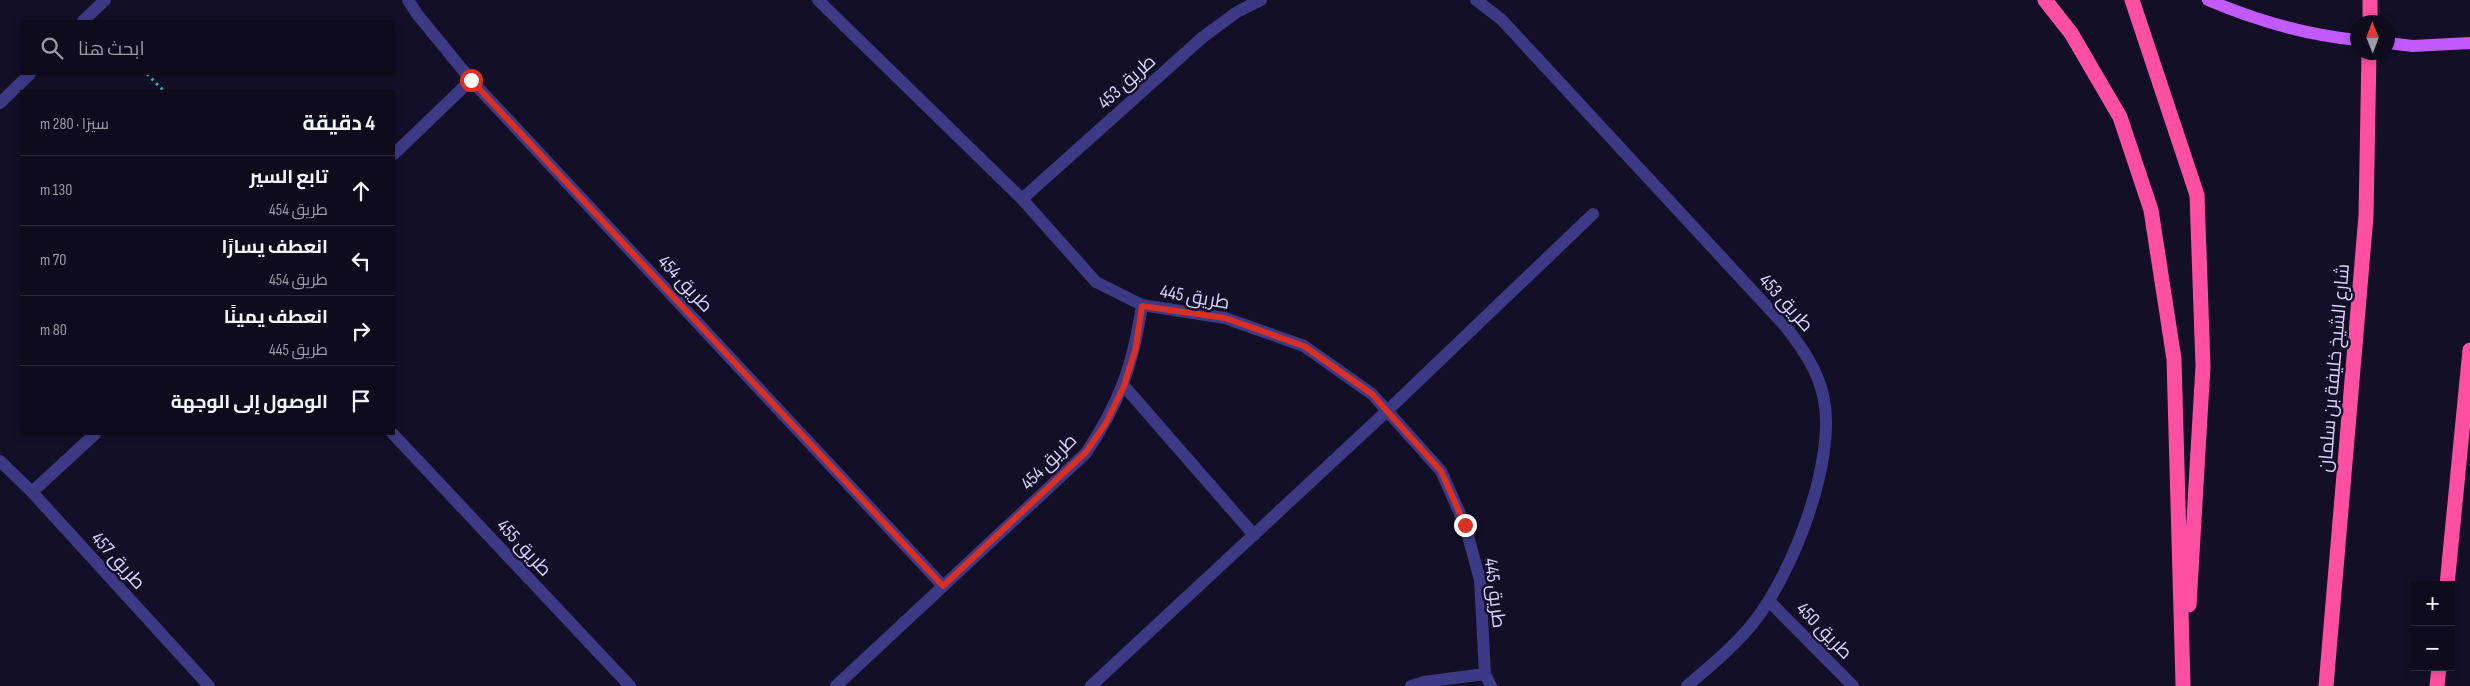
<!DOCTYPE html>
<html lang="ar">
<head>
<meta charset="utf-8">
<style>
  body { margin:0; font-family:"Sofia Sans Condensed",Cairo,sans-serif; background:#171425; color:#f1f3f6; direction:rtl }
  .controls { position:absolute; right:15px; bottom:15px; display:grid; overflow:hidden; border-radius:0px; box-shadow:0 2px 8px #0003 }
  .controls button { width:45px; height:45px; display:grid; place-items:center; padding:0; border:0; border-bottom:1px solid #2e2b3b; background:#0e0b1c; color:#f1f3f6; font:25px sans-serif }
  .compass { position:absolute; left:2350px; top:15px; width:45px; height:45px; border-radius:50%; background:#0e0b1c; box-shadow:0 2px 8px #0003; rotate:359deg }
  .stop { position:absolute; width:15px; height:15px; margin:-11px; border:4px solid #d93025; border-radius:50%; background:#fff }
  .stop.end { background:#d93025; border-color:#fff; box-shadow:0 1px 5px #0008 }
  .list { margin:0; padding:0; list-style:none }
  h2 { display:flex; justify-content:space-between; align-items:center; height:65px; margin:0; padding:0 20px; font-size:21px }
  h2 small { font-size:16px; font-weight:400; color:#9b9ba3 }
  .list li { display:grid; grid-template-columns:32px 1fr auto; gap:15px; align-items:center; box-sizing:border-box; height:70px; padding:0 20px; border-top:1px solid #2e2b3b }
  .list b { display:block; font-size:19px; white-space:nowrap }
  .list p { margin:0; font-size:16px; white-space:nowrap; color:#9b9ba3 }
  .list em { font-size:16px; font-style:normal; color:#9b9ba3 }
  .icon { flex:none; width:28px; height:28px; fill:none; stroke:currentColor; stroke-width:2; stroke-linecap:round; stroke-linejoin:round }
  .map { position:relative; flex:none; width:2470px; height:686px; overflow:hidden; direction:ltr }
  .search { position:absolute; background:#0e0b1c; box-shadow:0 2px 8px #0003; left:20px; top:20px; width:375px; height:55px; display:flex; align-items:center; gap:12px; box-sizing:border-box; padding:0 18px; border-radius:0px; color:#9b9ba3; font-size:19px }
  .panel { position:absolute; background:#0e0b1c; box-shadow:0 2px 8px #0003; left:20px; top:90px; width:375px; height:345px; border-radius:0px; direction:rtl }
  .map>svg:first-child { display:block }
  .lines { fill:none; stroke-linecap:round; stroke-linejoin:round }
  .path { stroke:#2fb8b0; stroke-width:3; stroke-dasharray:2.5 4; stroke-linecap:butt }
  .lane { stroke:#3d3a85; stroke-width:12 }
  .street { stroke:#3d3a85; stroke-width:12 }
  .primary { stroke:#c25bff; stroke-width:12 }
  .highway { stroke:#ff4fa3; stroke-width:15 }
  .route { stroke:#d93025; stroke-width:6 }
  .labels { text-anchor:middle; stroke-width:5; stroke-linejoin:round; paint-order:stroke }
  .street-label { font-size:19px; fill:#d9d4ff; stroke:#130f26 }
</style>
</head>
<body>
<div class="map">
<svg width="2470" height="686" viewBox="0 0 2470 686">
  <rect width="100%" height="100%" fill="#130f26"/>
  <g class="lines">
    <polyline class="path" points="147,74 164,91"/>
    <g class="lane">
      <polyline points="1124,386 1254,535"/>
      <polyline points="1387,411 1593,214"/>
    </g>
    <g class="street">
      <polyline points="408,0 417,14 471,80 943,586"/>
      <polyline points="818,0 1022,199 1096,282 1142,305 1225,318 1304,346 1372,394 1441,471 1465,525 1480,580 1485,674 1491,686"/>
      <path d="M1476 0 1501 19 1786 327C1803 349 1819 372 1824 400 1836 462 1792 575 1753 623 1734 647 1710 666 1687 686"/>
      <polyline points="83,21 105,0"/>
      <polyline points="0,103 30,74"/>
      <polyline points="394,154 471,80"/>
      <polyline points="1022,199 1203,37 1237,12 1261,0"/>
      <polyline points="393,434 630,686"/>
      <polyline points="0,461 32,492 209,686"/>
      <polyline points="32,492 95,434"/>
      <polyline points="1769,601 1853,686"/>
      <path d="M836 686 1086 453C1120 402 1133 365 1142 305"/>
      <polyline points="1091,686 1387,411"/>
      <polyline points="1411,686 1424,682 1485,674"/>
    </g>
    <g class="primary">
      <path d="M2208 0C2255 20 2306 35 2358 40"/>
      <polyline points="2388,43 2413,46 2470,43"/>
    </g>
    <g class="highway">
      <polyline points="2045,0 2071,33 2120,117 2151,210 2174,359 2183,684"/>
      <polyline points="2132,0 2197,195 2203,366 2189,605"/>
      <polyline points="2370,22 2370,0"/>
      <polyline points="2447,585 2470,350"/>
      <polyline points="2326,686 2366,216 2369,52"/>
      <polyline points="2437,686 2439,667"/>
    </g>
  </g>
  <g class="lines">
    <polyline class="route" points="471,80 943,586 1086,452 1106,423 1124,386 1136,347 1142,306 1225,318 1304,346 1372,394 1387,411 1441,471 1465,525"/>
  </g>
  <g class="labels">
    <g class="street-label">
      <text transform="translate(1126 81) rotate(-42)" y="7">طريق 453</text>
      <text transform="translate(686 283) rotate(47)" y="7">طريق 454</text>
      <text transform="translate(1195 296) rotate(10)" y="7">طريق 445</text>
      <text transform="translate(1787 302) rotate(48)" y="7">طريق 453</text>
      <text transform="translate(2333 368) rotate(-85)" y="7">شارع الشيخ خليفة بن سلمان</text>
      <text transform="translate(1048 461) rotate(-45)" y="7">طريق 454</text>
      <text transform="translate(525 547) rotate(47)" y="7">طريق 455</text>
      <text transform="translate(119 560) rotate(48)" y="7">طريق 457</text>
      <text transform="translate(1496 593) rotate(83)" y="7">طريق 445</text>
      <text transform="translate(1825 630) rotate(46)" y="7">طريق 450</text>
    </g>
  </g>
</svg>
<div class="controls">
<button>+</button>
<button>−</button>
</div>
<svg class="compass" viewBox="-18 -18 36 36"><path d="M0-13l5 13h-10z" fill="#e53935"/><path d="M0 13l5-13h-10z" fill="#9b9ba3"/></svg>
<div class="stop" style="left:471px;top:80px"></div>
<div class="stop end" style="left:1465px;top:525px"></div>
<div class="search"><svg class="icon" aria-label="search" viewBox="0 0 24 24"><circle cx="10" cy="10" r="6"/><path d="M15 15l6 6"/></svg>ابحث هنا</div>
<section class="panel">
<h2>4 دقيقة<small>سيرًا · 280 m</small></h2>
<ul class="list">
<li><svg class="icon" aria-label="ahead" viewBox="0 0 24 24"><path d="M12 20V5M6 11l6-6 6 6"/></svg><div><b>تابع السير</b><p>طريق 454</p></div><em>130 m</em></li>
<li><svg class="icon" aria-label="left" viewBox="0 0 24 24"><path d="M17 20v-9H6M10 6l-5 5 5 5"/></svg><div><b>انعطف يسارًا</b><p>طريق 454</p></div><em>70 m</em></li>
<li><svg class="icon" aria-label="right" viewBox="0 0 24 24"><path d="M7 20v-9h11M14 6l5 5-5 5"/></svg><div><b>انعطف يمينًا</b><p>طريق 445</p></div><em>80 m</em></li>
<li><svg class="icon" aria-label="arrive" viewBox="0 0 24 24"><path d="M6 21V4h12l-3 4 3 4H6"/></svg><div><b>الوصول إلى الوجهة</b></div></li>
</ul>
</section>
</div>
</body>
</html>
